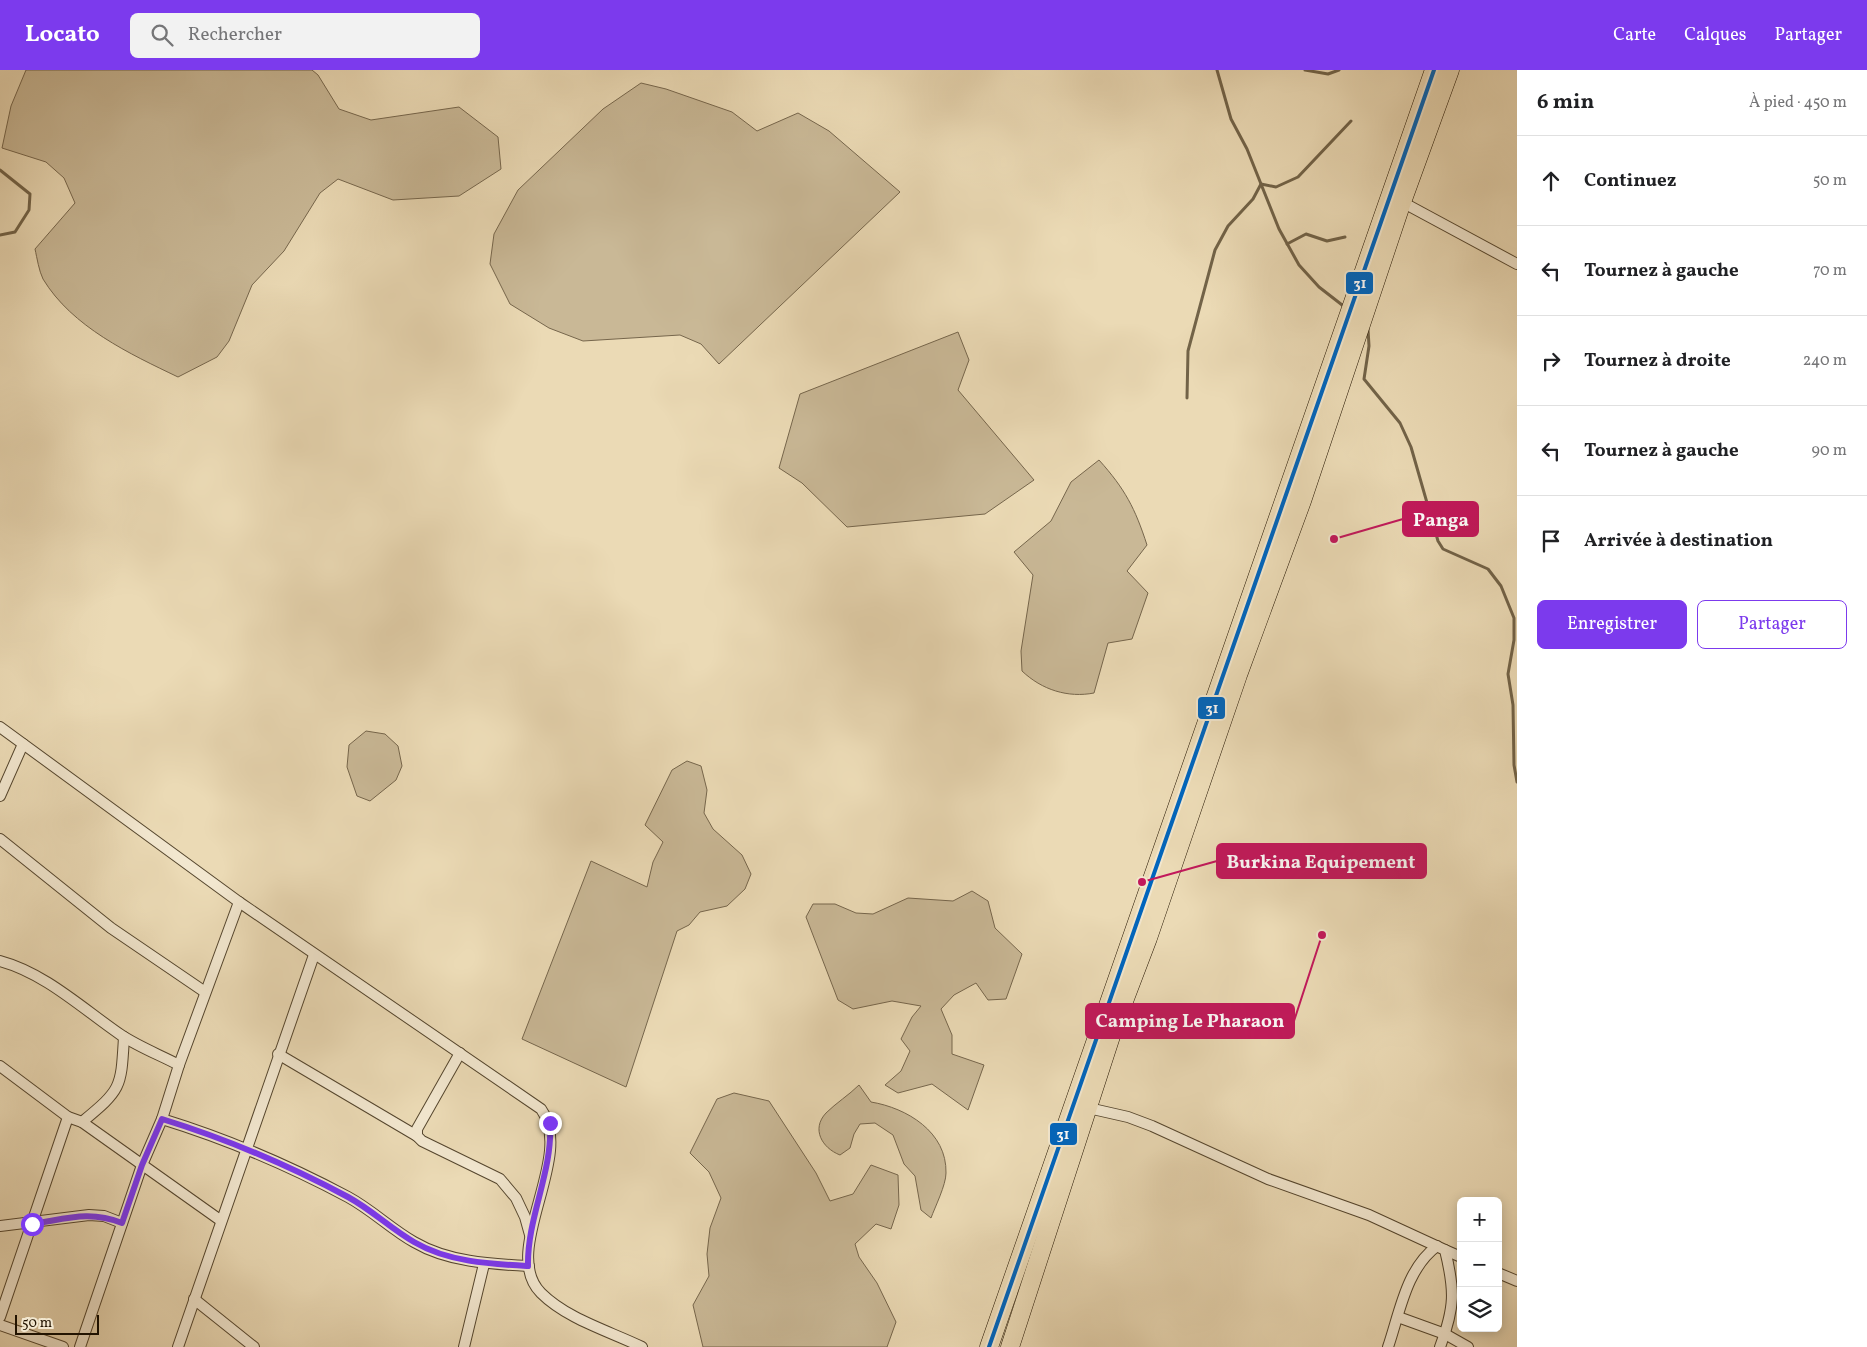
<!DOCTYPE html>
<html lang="fr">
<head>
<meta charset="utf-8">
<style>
  body { margin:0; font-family:Vollkorn,serif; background:#f2f2f2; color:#202124 }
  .controls { position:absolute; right:15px; bottom:15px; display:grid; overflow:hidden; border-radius:8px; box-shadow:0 2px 12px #0003 }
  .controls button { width:45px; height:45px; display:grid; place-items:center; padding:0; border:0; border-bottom:1px solid #e0e0e0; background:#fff; color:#202124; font:25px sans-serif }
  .scale { position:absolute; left:15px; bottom:12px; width:84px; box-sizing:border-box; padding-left:5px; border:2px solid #231401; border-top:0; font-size:14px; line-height:18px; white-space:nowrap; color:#231401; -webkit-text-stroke:4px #f2e7cf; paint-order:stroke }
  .stop { position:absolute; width:15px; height:15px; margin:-11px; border:4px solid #7c3aed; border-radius:50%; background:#fff }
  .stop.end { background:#7c3aed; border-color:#fff; box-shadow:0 1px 5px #0008 }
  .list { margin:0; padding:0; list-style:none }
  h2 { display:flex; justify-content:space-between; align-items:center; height:65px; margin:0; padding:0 20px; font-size:21px }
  h2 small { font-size:16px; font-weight:400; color:#757577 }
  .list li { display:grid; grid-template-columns:32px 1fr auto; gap:15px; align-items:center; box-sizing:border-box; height:90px; padding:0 20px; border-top:1px solid #e0e0e0 }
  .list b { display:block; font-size:19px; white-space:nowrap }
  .list em { font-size:16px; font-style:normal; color:#757577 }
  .actions { display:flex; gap:10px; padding:15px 20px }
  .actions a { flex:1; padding:11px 0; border:1px solid #7c3aed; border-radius:8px; text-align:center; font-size:18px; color:#7c3aed }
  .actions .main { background:#7c3aed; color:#fff }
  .icon { flex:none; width:28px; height:28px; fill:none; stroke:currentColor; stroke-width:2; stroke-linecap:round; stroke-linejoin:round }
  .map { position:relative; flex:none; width:1517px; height:1277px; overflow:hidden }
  header { display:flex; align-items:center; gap:30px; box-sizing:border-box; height:70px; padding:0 25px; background:#7c3aed; color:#fff }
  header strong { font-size:24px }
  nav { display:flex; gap:28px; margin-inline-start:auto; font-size:18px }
  .search { width:350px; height:45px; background:#f2f2f2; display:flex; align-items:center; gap:12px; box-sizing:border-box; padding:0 18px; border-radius:8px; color:#757577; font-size:19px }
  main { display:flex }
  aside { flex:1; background:#fff }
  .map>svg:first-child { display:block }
  .green { fill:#c9b896; stroke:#76664c }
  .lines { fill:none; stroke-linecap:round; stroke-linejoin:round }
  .stream { stroke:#726348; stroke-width:3 }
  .street-casing { stroke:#55462e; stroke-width:12 }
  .highway-casing { stroke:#231401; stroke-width:19 }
  .street { stroke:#f2e7cf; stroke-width:10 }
  .highway { stroke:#ebdab5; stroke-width:18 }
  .bus-1-casing { stroke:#f2e7cf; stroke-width:8 }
  .bus-1 { stroke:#0065bd; stroke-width:4 }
  .route { stroke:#7c3aed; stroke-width:6 }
  .leader { fill:none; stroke:#c2185b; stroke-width:2 }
  .callout-dot { fill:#c2185b; stroke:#f2e7cf; stroke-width:2 }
  .callout { fill:#c2185b; stroke:#c2185b; stroke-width:2 }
  .callout-label { font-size:19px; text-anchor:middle; font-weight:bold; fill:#fff }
  .line-badge { stroke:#f2e7cf; stroke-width:2 }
  .badge-label { font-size:14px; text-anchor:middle; font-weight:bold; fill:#fff }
</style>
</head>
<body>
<header>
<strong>Locato</strong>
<div class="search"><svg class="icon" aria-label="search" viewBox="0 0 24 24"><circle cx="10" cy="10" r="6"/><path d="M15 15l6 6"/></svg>Rechercher</div>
<nav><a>Carte</a><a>Calques</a><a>Partager</a></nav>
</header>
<main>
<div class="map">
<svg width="1517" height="1277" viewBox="0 0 1517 1277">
  <rect width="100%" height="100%" fill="#ebdab5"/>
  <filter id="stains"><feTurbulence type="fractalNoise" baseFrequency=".004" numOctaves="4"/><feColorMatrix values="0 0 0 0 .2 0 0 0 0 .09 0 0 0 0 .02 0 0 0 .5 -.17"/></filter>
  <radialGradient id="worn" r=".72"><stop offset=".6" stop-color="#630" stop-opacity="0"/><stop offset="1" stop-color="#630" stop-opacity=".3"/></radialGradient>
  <g class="green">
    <path d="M26 0H312L318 5 339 39 371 50 459 37 498 67 501 99 459 126 393 130 338 109 320 123 284 181 252 215 229 271 217 287 178 307C130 284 72 257 43 209 39 201 37 188 35 179L75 133 64 108 46 92 2 78 11 36Z"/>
    <polygon points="641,13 666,19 732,42 757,61 798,43 829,61 900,122 719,294 701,274 680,265 583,271 549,258 510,234 490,194 494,164 518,120 603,39"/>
    <polygon points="958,262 969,290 958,320 1034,410 985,444 847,457 802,413 779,398 800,324"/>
    <path d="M1099 390C1125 419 1135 438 1147 475L1127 501 1148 523 1132 569 1108 573 1094 623C1068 628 1042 620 1022 601L1021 581 1033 505 1014 482 1051 451 1071 412Z"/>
    <polygon points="366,661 385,664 398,676 402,696 396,710 370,731 357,726 347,697 349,675"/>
    <polygon points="687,691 701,696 707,720 704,743 713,759 742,785 751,804 745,819 727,836 700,842 689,855 677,861 626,1017 522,969 591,791 647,817 653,792 663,772 645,755 672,700"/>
    <polygon points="972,821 988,831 995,858 1022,884 1006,929 988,930 976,913 954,925 941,939 952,965 952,984 984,995 968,1040 932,1014 898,1023 885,1015 901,1001 910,981 901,969 912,947 921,936 892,931 853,939 838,930 806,847 813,834 835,834 856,843 873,844 908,828 953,831"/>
    <path d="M859 1015 871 1032C907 1038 947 1062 946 1103 946 1115 935 1137 931 1148L921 1140 915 1106 904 1094 893 1065 875 1053 860 1054 854 1064 850 1078 840 1085C822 1078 811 1059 826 1043 836 1033 849 1025 859 1015Z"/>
    <polygon points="734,1023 769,1031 816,1103 830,1131 853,1124 871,1095 898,1105 899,1135 891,1159 876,1154 855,1174 859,1187 877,1213 896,1252 887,1277 703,1277 693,1235 709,1206 707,1184 710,1158 721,1128 709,1102 690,1083 717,1029"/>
  </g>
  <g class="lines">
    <g class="stream">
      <polyline points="1217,0 1231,49 1247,79 1279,159 1299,195 1319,217 1346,238"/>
      <polyline points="1305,0 1328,4 1339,0"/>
      <polyline points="0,100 30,124 29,140 15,162 0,165"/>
      <polyline points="1287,174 1306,164 1327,171 1345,167"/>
      <polyline points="1368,259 1369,276 1364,309 1400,353 1411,377 1438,471 1443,479 1488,499 1501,516 1514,548 1514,570 1508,604 1513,635 1514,695 1517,712"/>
      <polyline points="1187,328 1188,281 1215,180 1228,156 1253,129 1261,114 1276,117 1298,107 1351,51"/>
    </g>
    <g class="street-casing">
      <g id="street">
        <polyline points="1402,132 1517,194"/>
        <path d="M0 657 239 832 541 1039C576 1087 499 1181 541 1223 567 1249 609 1261 642 1277"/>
        <polyline points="0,726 23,674"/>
        <polyline points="0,769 111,858 205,922"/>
        <path d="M0 891C45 903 83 939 121 965 139 977 160 985 179 995"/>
        <polyline points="460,983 417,1059 417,1066 422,1071 500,1109 516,1128 525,1147 530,1165"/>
        <polyline points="278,984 417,1066"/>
        <polyline points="0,996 68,1047 82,1052 220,1150"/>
        <path d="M1084 1037 1128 1047 1152 1056 1268 1109 1369 1145 1445 1180C1455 1221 1455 1237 1440 1277"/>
        <path d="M162 1049C227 1069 288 1095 348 1127 372 1140 391 1159 414 1172 448 1192 490 1194 529 1196"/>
        <path d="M82 1052C122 1019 121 1018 124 967"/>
        <polyline points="0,1156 89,1145 104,1146 122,1153"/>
        <polyline points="1445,1180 1461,1187"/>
        <polyline points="1498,1203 1517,1211"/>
        <polyline points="194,1229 254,1277"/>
        <polyline points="0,1247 68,1047"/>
        <polyline points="1398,1247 1445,1264 1468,1277"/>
        <polyline points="0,1255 63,1277"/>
        <polyline points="80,1277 142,1095 162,1049 179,995 239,832"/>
        <polyline points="178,1277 314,885"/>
        <polyline points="464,1277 484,1194"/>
        <path d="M1388 1277C1400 1242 1406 1199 1437 1176"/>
      </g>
    </g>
    <g class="highway-casing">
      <g id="highway">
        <polyline points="989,1277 1434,0"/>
        <polyline points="1010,1277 1113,960 1148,868 1238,605 1302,431 1402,132 1450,0"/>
      </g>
    </g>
    <use href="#street" class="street"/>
    <use href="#highway" class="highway"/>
    <g class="bus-1-casing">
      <polyline id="bus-1" points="989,1277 1434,0"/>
    </g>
    <use href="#bus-1" class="bus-1"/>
  </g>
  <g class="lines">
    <path class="route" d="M32 1154C66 1149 89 1140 122 1153L142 1095 162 1049C227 1069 288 1095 348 1127 372 1140 391 1159 414 1172 448 1192 490 1194 528 1196 527 1147 553 1102 550 1053"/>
  </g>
  <path class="leader" d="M1334 469L1403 449M1142 812L1217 791M1322 865L1294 951"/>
  <g class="callout-dot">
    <circle cx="1334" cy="469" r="5"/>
    <circle cx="1142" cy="812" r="5"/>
    <circle cx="1322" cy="865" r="5"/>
  </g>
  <g class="callout">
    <rect x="1403" y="432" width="75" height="34" rx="5"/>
    <rect x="1217" y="774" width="209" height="34" rx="5"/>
    <rect x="1086" y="934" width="208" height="34" rx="5"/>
  </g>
  <g class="callout-label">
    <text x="1441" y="456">Panga</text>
    <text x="1321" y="798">Burkina Equipement</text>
    <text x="1190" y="957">Camping Le Pharaon</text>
  </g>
  <g class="line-badge">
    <rect x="1345" y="201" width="29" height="24" rx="5" fill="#0065bd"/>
    <rect x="1197" y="626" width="29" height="24" rx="5" fill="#0065bd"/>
    <rect x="1049" y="1052" width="29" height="24" rx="5" fill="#0065bd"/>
  </g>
  <g class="badge-label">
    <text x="1360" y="218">31</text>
    <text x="1212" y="643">31</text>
    <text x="1063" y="1069">31</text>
  </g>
  <rect width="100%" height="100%" filter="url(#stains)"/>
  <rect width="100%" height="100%" fill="url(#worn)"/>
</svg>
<div class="controls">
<button>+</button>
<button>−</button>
<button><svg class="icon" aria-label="layers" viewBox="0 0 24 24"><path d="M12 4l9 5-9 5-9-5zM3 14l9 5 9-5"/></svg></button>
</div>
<div class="scale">50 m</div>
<div class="stop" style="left:32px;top:1154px"></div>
<div class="stop end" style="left:550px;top:1053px"></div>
</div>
<aside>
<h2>6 min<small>À pied · 450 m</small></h2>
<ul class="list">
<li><svg class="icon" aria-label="ahead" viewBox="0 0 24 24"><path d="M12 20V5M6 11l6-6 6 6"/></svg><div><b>Continuez</b></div><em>50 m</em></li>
<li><svg class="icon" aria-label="left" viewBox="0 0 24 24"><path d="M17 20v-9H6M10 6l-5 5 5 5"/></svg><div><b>Tournez à gauche</b></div><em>70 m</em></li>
<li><svg class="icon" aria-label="right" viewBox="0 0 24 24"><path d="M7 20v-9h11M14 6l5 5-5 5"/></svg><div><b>Tournez à droite</b></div><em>240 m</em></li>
<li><svg class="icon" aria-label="left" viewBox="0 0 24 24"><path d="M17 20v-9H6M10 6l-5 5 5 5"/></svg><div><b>Tournez à gauche</b></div><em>90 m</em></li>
<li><svg class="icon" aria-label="arrive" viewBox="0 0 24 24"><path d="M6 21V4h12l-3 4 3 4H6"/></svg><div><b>Arrivée à destination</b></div></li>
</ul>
<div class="actions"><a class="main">Enregistrer</a><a>Partager</a></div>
</aside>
</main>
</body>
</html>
